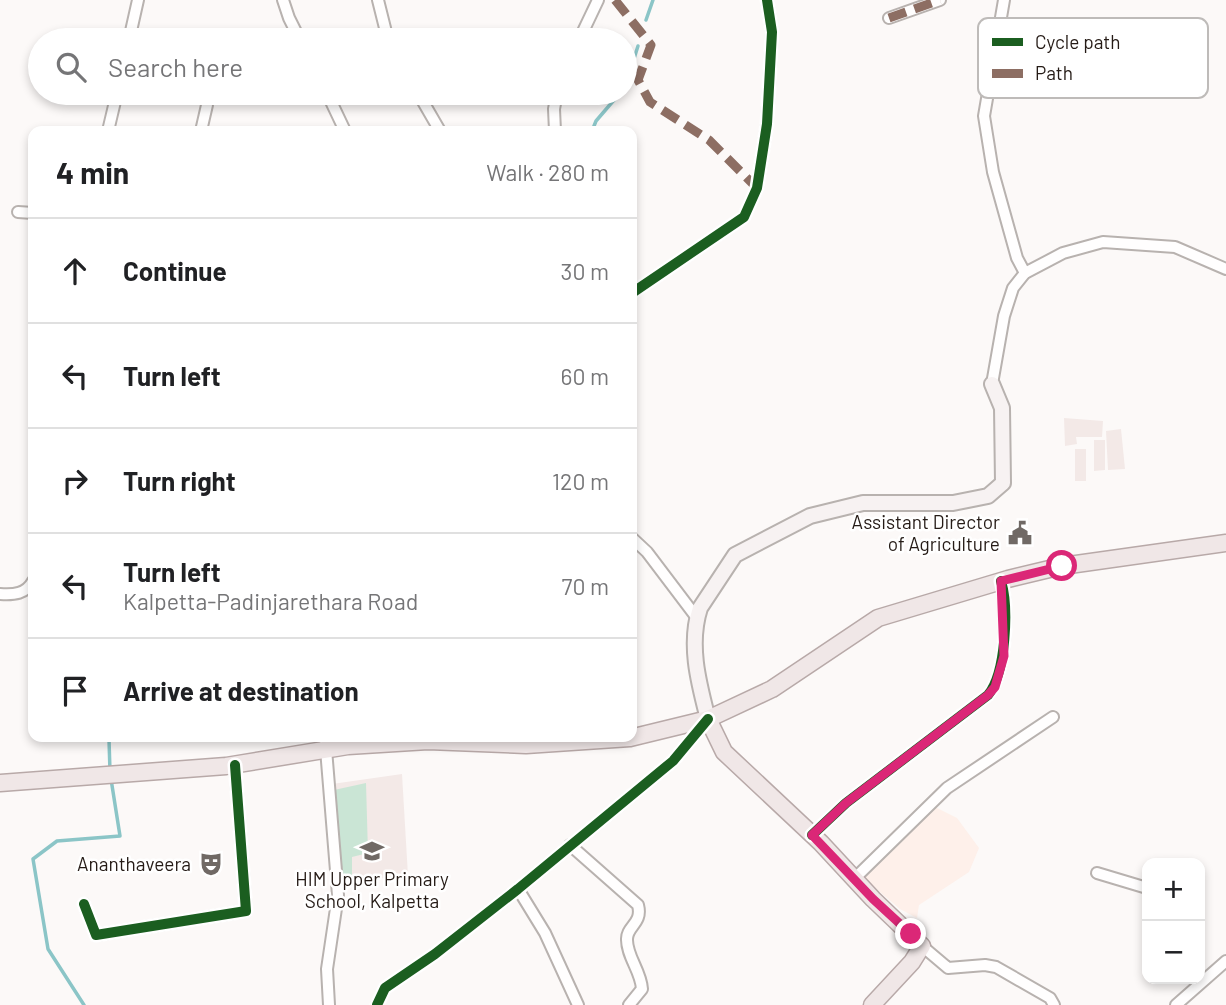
<!DOCTYPE html>
<html lang="en">
<head>
<meta charset="utf-8">
<style>
  body { margin:0; font-family:Barlow,sans-serif; background:#f6f6f6; color:#202124 }
  .controls { position:absolute; right:21px; bottom:21px; display:grid; overflow:hidden; border-radius:14px; box-shadow:0 4px 10px #0003 }
  .controls button { width:63px; height:63px; display:grid; place-items:center; padding:0; border:0; border-bottom:2px solid #e0e0e0; background:#fff; color:#202124; font:35px sans-serif }
  .stop { position:absolute; width:21px; height:21px; margin:-16px; border:5px solid #db2777; border-radius:50%; background:#fff }
  .stop.end { background:#db2777; border-color:#fff; box-shadow:0 2px 7px #0008 }
  .list { margin:0; padding:0; list-style:none }
  h2 { display:flex; justify-content:space-between; align-items:center; height:91px; margin:0; padding:0 28px; font-size:30px }
  h2 small { font-size:23px; font-weight:400; color:#757577 }
  .list li { display:grid; grid-template-columns:46px 1fr auto; gap:21px; align-items:center; box-sizing:border-box; height:105px; padding:0 28px; border-top:2px solid #e0e0e0 }
  .list b { display:block; font-size:26px; white-space:nowrap }
  .list p { margin:0; font-size:23px; white-space:nowrap; color:#757577 }
  .list em { font-size:23px; font-style:normal; color:#757577 }
  .icon { flex:none; width:38px; height:38px; fill:none; stroke:currentColor; stroke-width:2; stroke-linecap:round; stroke-linejoin:round }
  .map { position:relative; flex:none; width:1226px; height:1005px; overflow:hidden }
  .search { position:absolute; background:#fff; box-shadow:0 4px 10px #0003; left:28px; top:28px; width:609px; height:77px; display:flex; align-items:center; gap:18px; box-sizing:border-box; padding:0 24px; border-radius:38px; color:#757577; font-size:26px }
  .panel { position:absolute; background:#fff; box-shadow:0 4px 10px #0003; left:28px; top:126px; width:609px; height:616px; border-radius:14px }
  .map>svg:first-child { display:block }
  .built { fill:#fef0ea }
  .education { fill:#f3e9e7 }
  .green { fill:#cae5d5 }
  .lines { fill:none; stroke-linecap:round; stroke-linejoin:round }
  .stream { stroke:#8bc5c7; stroke-width:3.5 }
  .minor-casing { stroke:#b8b2af; stroke-width:14 }
  .secondary-casing { stroke:#b8b2af; stroke-width:18 }
  .primary-casing { stroke:#b8a9a8; stroke-width:19 }
  .minor { stroke:#fffefe; stroke-width:10 }
  .secondary { stroke:#f7f2f2; stroke-width:14 }
  .primary { stroke:#f0e7e7; stroke-width:16 }
  .quiet { stroke:#8d6e63; stroke-width:9; stroke-dasharray:18 9; stroke-linecap:butt }
  .cycleway-casing { stroke:#fff; stroke-width:15 }
  .cycleway { stroke:#1b5e20; stroke-width:10 }
  .route { stroke:#db2777; stroke-width:9 }
  .labels { text-anchor:middle; stroke-width:5; stroke-linejoin:round; paint-order:stroke }
  .poi-label { font-size:19px; fill:#251b16; stroke:#fff; text-anchor:end }
  .key { fill:#fff; stroke:#bebbb9; stroke-width:2 }
  .key-label { font-size:19px; fill:#251b16 }
</style>
</head>
<body>
<div class="map">
<svg width="1226" height="1005" viewBox="0 0 1226 1005">
  <rect width="100%" height="100%" fill="#fcf9f8"/>
  <polygon class="built" points="933,806 957,818 979,848 969,872 919,905 917,918 900,909 860,875"/>
  <g class="education">
    <polygon points="1064,418 1103,421 1102,437 1076,437 1077,444 1065,446"/>
    <polygon points="1121,429 1125,469 1108,470 1106,431"/>
    <polygon points="1094,440 1105,440 1105,470 1094,471"/>
    <rect x="1075" y="449" width="11" height="32"/>
    <polygon points="402,774 408,876 340,882 332,784"/>
  </g>
  <polygon class="green" points="366,783 368,853 352,857 352,878 342,878 334,790"/>
  <g class="lines">
    <g class="stream">
      <polyline points="646,20 653,0"/>
      <polyline points="625,87 638,46"/>
      <polyline points="592,131 596,121 620,93"/>
      <polyline points="110,771 109,740 143,740 144,737"/>
      <polyline points="84,1005 48,949 33,859 57,841 120,836 111,779"/>
    </g>
    <g class="minor-casing">
      <g id="minor">
        <polyline points="283,0 289,18 300,40"/>
        <polyline points="378,0 388,40"/>
        <polyline points="1004,0 984,116 993,172 1017,258 1025,273"/>
        <polyline points="889,18 940,0"/>
        <polyline points="129,40 138,0"/>
        <polyline points="579,40 598,0"/>
        <polyline points="327,93 345,131"/>
        <polyline points="418,93 440,131"/>
        <polyline points="108,131 117,93"/>
        <polyline points="201,131 207,105"/>
        <polyline points="555,131 554,109 557,93"/>
        <polyline points="18,212 33,213"/>
        <polyline points="632,293 744,217 757,188 767,124 772,32 767,0"/>
        <polyline points="992,384 1004,316 1013,288 1025,273 1063,253 1103,242 1175,247 1226,269"/>
        <polyline points="632,538 647,552 697,618"/>
        <path d="M0 594C14 595 26 594 33 581"/>
        <polyline points="325,737 338,895 327,969 329,1005"/>
        <path d="M812 835 846 803 988 695C1006 673 1009 608 1001 581"/>
        <path d="M570 845 638 905C643 924 626 926 627 940 627 957 641 971 642 989L629 1005"/>
        <polyline points="1097,873 1147,888"/>
        <polyline points="854,879 947,788 1053,717"/>
        <polyline points="518,889 545,933 578,1005"/>
        <polyline points="84,904 96,935 246,911 235,765"/>
        <polyline points="922,946 948,968 985,965 996,967 1050,998 1054,1005"/>
        <polyline points="377,1005 385,988 435,954 518,889 673,761 708,719"/>
        <polyline points="1176,1005 1226,961"/>
      </g>
    </g>
    <g class="secondary-casing">
      <path id="secondary" d="M708 719C699 684 688 645 700 608L735 555 810 516 863 503H953L988 496 1003 483 1002 408 992 384"/>
    </g>
    <g class="primary-casing">
      <g id="primary">
        <polyline points="708,719 724,752 821,843 873,899 922,946 912,962 872,1005"/>
        <polyline points="0,783 226,766 348,746 428,741 526,745 630,738 708,719 772,689 878,618 1008,579 1062,566 1226,543"/>
      </g>
    </g>
    <use href="#minor" class="minor"/>
    <use href="#secondary" class="secondary"/>
    <use href="#primary" class="primary"/>
    <g class="quiet">
      <polyline points="615,0 651,45 638,80 650,102 709,140 757,188"/>
      <polyline points="889,18 940,0"/>
    </g>
    <g class="cycleway-casing">
      <g id="cycleway">
        <polyline points="632,293 744,217 757,188 767,124 772,32 767,0"/>
        <path d="M812 835 846 803 988 695C1006 673 1009 608 1001 581"/>
        <polyline points="84,904 96,935 246,911 235,765"/>
        <polyline points="377,1005 385,988 435,954 518,889 673,761 708,719"/>
      </g>
    </g>
    <use href="#cycleway" class="cycleway"/>
  </g>
  <g class="lines">
    <polyline class="route" points="911,934 873,899 812,835 846,803 988,695 995,687 1004,656 1001,581 1062,566"/>
  </g>
  <defs>
    <g id="civic-bare" transform="scale(1.89)"><path d="M-.6-6.5H3V-4.5H.6V-3L4-1V1h2V6H-6V1h2V-1L-.6-3ZM-1.2 2.5V6h2.4V2.5Z" fill="#706965" stroke="#fff" stroke-width="2.5" paint-order="stroke"/></g>
    <g id="school-bare" transform="scale(1.89)"><path d="M0-5L7-2L0 1L-7-2ZM-4 1L0 2.5L4 1V4Q0 6-4 4Z" fill="#706965" stroke="#fff" stroke-width="2.5" paint-order="stroke"/></g>
    <g id="theatre-bare" transform="scale(1.89)"><path d="M-5-5.5Q0-4 5-5.5V0Q5 5 0 6Q-5 5-5 0ZM-3.3-2.5H-1v1.5H-3.3ZM1-2.5H3.3v1.5H1ZM-2.8 1Q0 5.5 2.8 1Z" fill="#706965" stroke="#fff" stroke-width="2.5" paint-order="stroke"/></g>
  </defs>
  <g fill-rule="evenodd">
    <use href="#civic-bare" x="1020" y="533"/>
    <use href="#school-bare" x="372" y="851"/>
    <use href="#theatre-bare" x="211" y="864"/>
  </g>
  <g class="labels">
    <g class="poi-label">
      <text x="1000" y="529">Assistant Director<tspan x="1000" dy="22">of Agriculture</tspan></text>
      <text x="191" y="871">Ananthaveera</text>
      <text x="372" y="886" text-anchor="middle">HIM Upper Primary<tspan x="372" dy="22">School, Kalpetta</tspan></text>
    </g>
  </g>
  <rect x="978" y="18" width="230" height="80" rx="10" class="key"/>
  <rect x="992" y="38" width="31" height="8" fill="#1b5e20"/>
  <rect x="992" y="69" width="31" height="9" fill="#8d6e63"/>
  <g class="key-label">
    <text x="1035" y="49">Cycle path</text>
    <text x="1035" y="80">Path</text>
  </g>
</svg>
<div class="controls">
<button>+</button>
<button>−</button>
</div>
<div class="stop" style="left:1062px;top:566px"></div>
<div class="stop end" style="left:911px;top:934px"></div>
<div class="search"><svg class="icon" aria-label="search" viewBox="0 0 24 24"><circle cx="10" cy="10" r="6"/><path d="M15 15l6 6"/></svg>Search here</div>
<section class="panel">
<h2>4 min<small>Walk · 280 m</small></h2>
<ul class="list">
<li><svg class="icon" aria-label="ahead" viewBox="0 0 24 24"><path d="M12 20V5M6 11l6-6 6 6"/></svg><div><b>Continue</b></div><em>30 m</em></li>
<li><svg class="icon" aria-label="left" viewBox="0 0 24 24"><path d="M17 20v-9H6M10 6l-5 5 5 5"/></svg><div><b>Turn left</b></div><em>60 m</em></li>
<li><svg class="icon" aria-label="right" viewBox="0 0 24 24"><path d="M7 20v-9h11M14 6l5 5-5 5"/></svg><div><b>Turn right</b></div><em>120 m</em></li>
<li><svg class="icon" aria-label="left" viewBox="0 0 24 24"><path d="M17 20v-9H6M10 6l-5 5 5 5"/></svg><div><b>Turn left</b><p>Kalpetta-Padinjarethara Road</p></div><em>70 m</em></li>
<li><svg class="icon" aria-label="arrive" viewBox="0 0 24 24"><path d="M6 21V4h12l-3 4 3 4H6"/></svg><div><b>Arrive at destination</b></div></li>
</ul>
</section>
</div>
</body>
</html>
